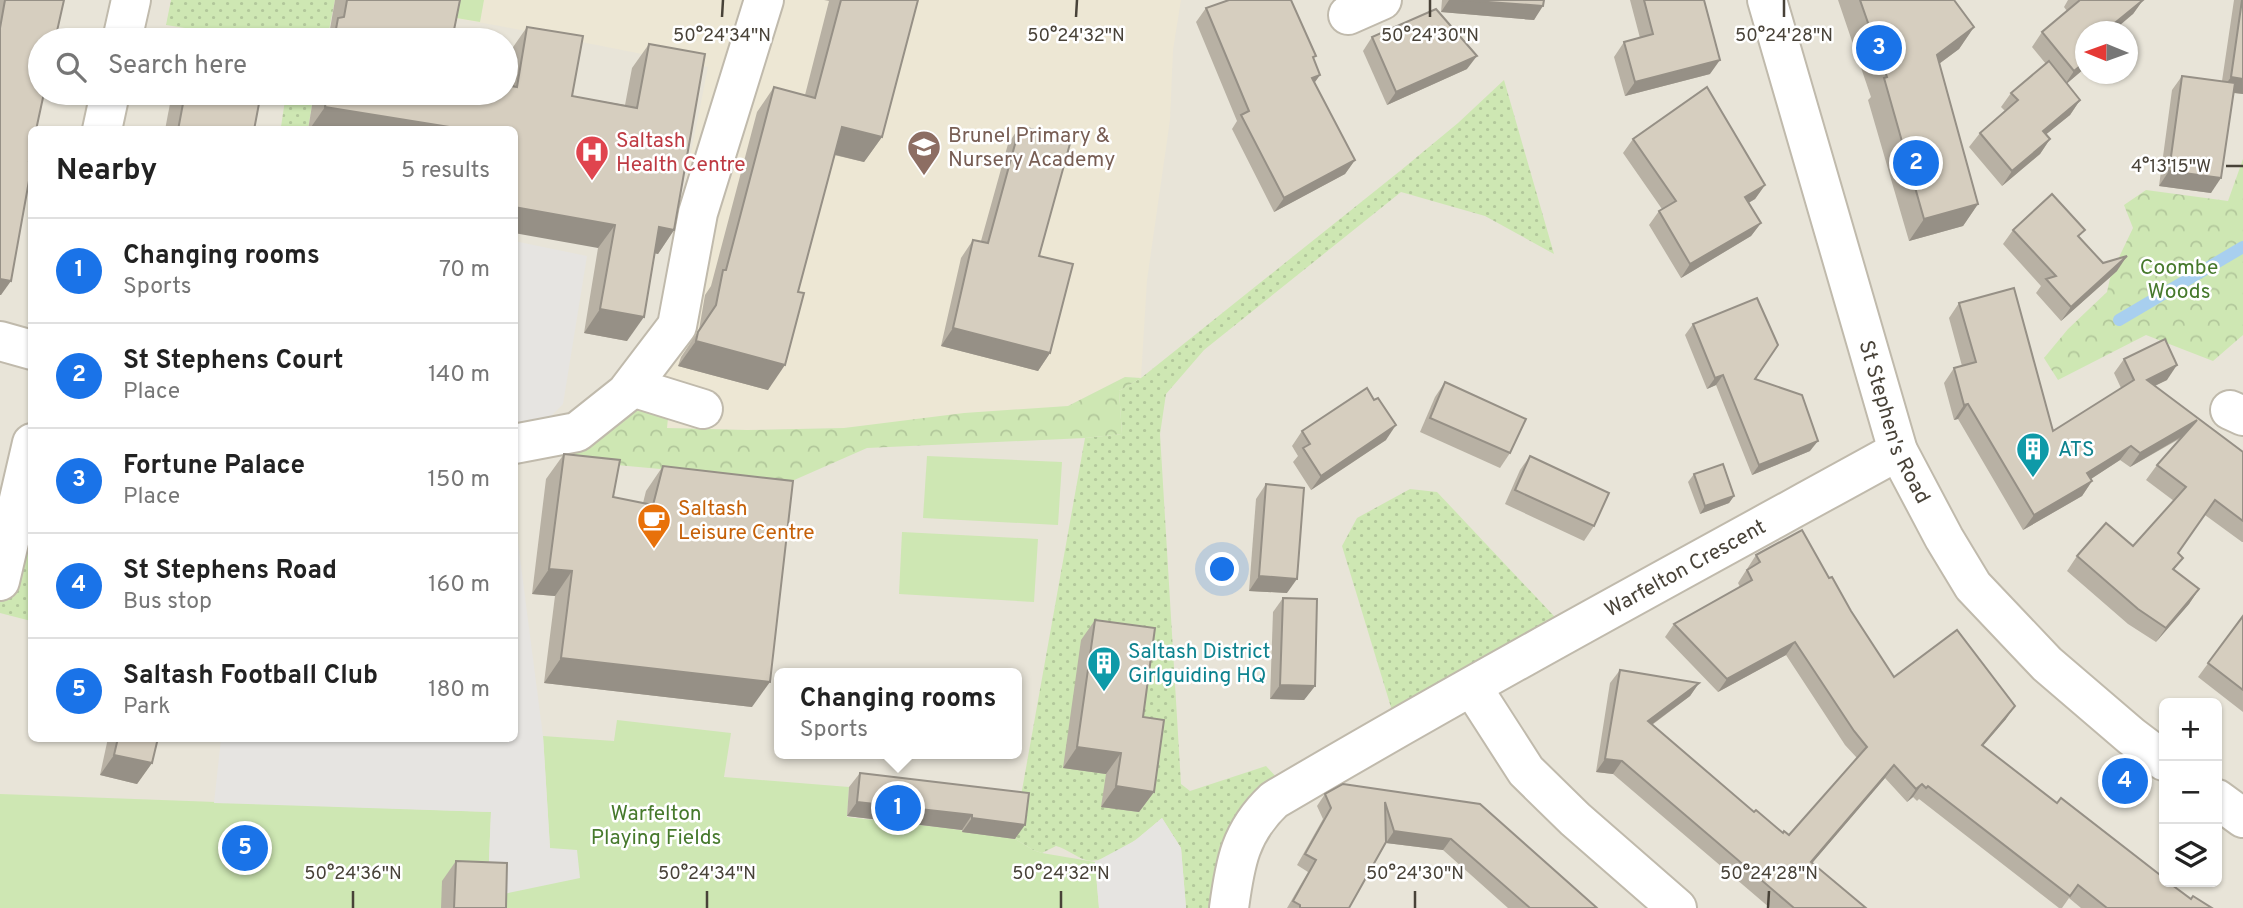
<!DOCTYPE html>
<html lang="en">
<head>
<meta charset="utf-8">
<style>
  body { margin:0; font-family:Overpass,sans-serif; background:#f2f2f2; color:#222 }
  .controls { position:absolute; right:21px; bottom:21px; display:grid; overflow:hidden; border-radius:10px; box-shadow:0 2px 5px #0004 }
  .controls button { width:63px; height:63px; display:grid; place-items:center; padding:0; border:0; border-bottom:2px solid #e0e0e0; background:#fff; color:#222; font:35px sans-serif }
  .compass { position:absolute; left:2075px; top:21px; width:63px; height:63px; border-radius:50%; background:#fff; box-shadow:0 2px 5px #0004; rotate:271deg }
  .you { position:absolute; left:1223px; top:570px; width:24px; height:24px; margin:-18px; border:5px solid #fff; border-radius:50%; background:#1a73e8; box-shadow:0 0 0 10px #1a73e833 }
  .badge { display:grid; place-items:center; width:46px; height:46px; border-radius:50%; background:#1a73e8; color:#fff; font-size:23px; font-weight:700 }
  .pin { position:absolute; translate:-50% -50%; border:4px solid #fff; box-shadow:0 2px 7px #0006 }
  .popup { position:absolute; left:774px; top:668px; width:248px; height:91px; box-sizing:border-box; display:grid; place-content:center; border-radius:10px; background:#fff; filter:drop-shadow(0 2px 5px #0005); font-size:23px; white-space:nowrap; color:#767676 }
  .popup b { font-size:26px; color:#222 }
  .popup::after { content:''; position:absolute; left:50%; top:100%; margin-left:-14px; border:14px solid transparent; border-top-color:#fff }
  .list { margin:0; padding:0; list-style:none }
  h2 { display:flex; justify-content:space-between; align-items:center; height:91px; margin:0; padding:0 28px; font-size:30px }
  h2 small { font-size:23px; font-weight:400; color:#767676 }
  .list li { display:grid; grid-template-columns:46px 1fr auto; gap:21px; align-items:center; box-sizing:border-box; height:105px; padding:0 28px; border-top:2px solid #e0e0e0 }
  .list b { display:block; font-size:26px; white-space:nowrap }
  .list p { margin:0; font-size:23px; white-space:nowrap; color:#767676 }
  .list em { font-size:23px; font-style:normal; color:#767676 }
  .icon { flex:none; width:38px; height:38px; fill:none; stroke:currentColor; stroke-width:2; stroke-linecap:round; stroke-linejoin:round }
  .map { position:relative; flex:none; width:2243px; height:908px; overflow:hidden }
  .search { position:absolute; background:#fff; box-shadow:0 2px 5px #0004; left:28px; top:28px; width:490px; height:77px; display:flex; align-items:center; gap:18px; box-sizing:border-box; padding:0 24px; border-radius:38px; color:#767676; font-size:26px }
  .panel { position:absolute; background:#fff; box-shadow:0 2px 5px #0004; left:28px; top:126px; width:490px; height:616px; border-radius:10px }
  .map>svg:first-child { display:block }
  .residential { fill:#e8e4d8; fill-rule:evenodd }
  .education { fill:#ede7d4 }
  .grass { fill:url(#grass-dots) }
  .forest { fill:url(#forest-crowns) }
  .park { fill:#cee7b3 }
  .parking { fill:#e6e4e1 }
  .lines { fill:none; stroke-linecap:round; stroke-linejoin:round }
  .stream { stroke:#a8cfef; stroke-width:12 }
  .minor-casing { stroke:#c0baac; stroke-width:42 }
  .minor { stroke:#fff; stroke-width:38 }
  .wall { fill:#b8b1a4 }
  .shaded-wall { fill:#969086 }
  .building { fill:#d6cebf; stroke:#969086; stroke-width:2 }
  .ticks { fill:none; stroke:#484238; stroke-width:2.5 }
  .labels { text-anchor:middle; stroke-width:5; stroke-linejoin:round; paint-order:stroke }
  .education-label { font-size:21px; fill:#785e54; stroke:#fff; text-anchor:start }
  .health-label { font-size:21px; fill:#be3a42; stroke:#fff; text-anchor:start }
  .park-label { font-size:21px; fill:#46792c; stroke:#fff }
  .street-label { font-size:21px; fill:#484238; stroke:#fff }
  .culture-label { font-size:21px; fill:#0d838f; stroke:#fff; text-anchor:start }
  .food-label { font-size:21px; fill:#c56008; stroke:#fff; text-anchor:start }
  .ticks-label { font-size:18px; text-anchor:middle; fill:#484238; stroke:#fff; stroke-width:5; stroke-linejoin:round; paint-order:stroke }
</style>
</head>
<body>
<div class="map">
<svg width="2243" height="908" viewBox="0 0 2243 908">
  <defs>
    <pattern id="grass-dots" width="8" height="8" patternUnits="userSpaceOnUse" patternTransform="scale(1.75)"><rect width="8" height="8" fill="#cee7b3"/><path d="M2 2h.1M6 6h.1" fill="none" stroke="#b2c79b" stroke-width="1.8" stroke-linecap="round"/></pattern>
    <pattern id="forest-crowns" width="20" height="18" patternUnits="userSpaceOnUse" patternTransform="scale(1.75)"><rect width="20" height="18" fill="#cee7b3"/><path d="M2 6a3 3 0 1 1 6 0M12 15a3 3 0 1 1 6 0" fill="none" stroke="#b2c79b"/></pattern>
  </defs>
  <rect width="100%" height="100%" fill="#f4f1e9"/>
  <path class="residential" d="M0 0H2243V908H0ZM2086 32H2128V74H2086ZM40 40H506V93H40ZM32 130H514V738H32ZM779 673H1017V754H779ZM2164 703H2217V882H2164Z"/>
  <polygon class="education" points="350,0 1181,0 1173,50 1170,120 1147,280 1141,378 1125,377 1068,406 844,428 747,430 667,428 638,379 690,252 672,249 708,67 500,26"/>
  <g class="grass">
    <polygon points="171,0 335,0 327,40 261,40 166,25"/>
    <path d="M1504 80 1554 254 1485 216 1401 192 1204 350 1166 394 1160 434 1181 784 1190 791 1266 766 1289 791 1229 908H1186L1181 848 1162 818C1145 832 1109 866 1086 860 1076 857 1067 849 1056 846L1042 853 1033 850 1015 839 1019 807 1085 438 1122 434 1119 391 1141 378 1400 171 1458 123Z"/>
    <polygon points="286,93 314,93 308,129 281,127"/>
    <polygon points="31,443 31,621 0,613 0,581"/>
    <polygon points="1410,489 1437,492 1569,632 1397,727 1342,546 1357,518"/>
  </g>
  <g class="forest">
    <polygon points="2243,159 2243,335 2213,361 2146,335 2058,380 2044,358 2068,329 2107,292 2111,274 2133,228 2124,205 2146,190 2228,201"/>
    <polygon points="1125,377 1141,378 1119,391 1122,434 1085,438 867,448 792,481 562,460 561,435 626,393 669,408 667,428 747,430 844,428 964,413 1068,406"/>
  </g>
  <g class="park">
    <polygon points="350,0 484,0 480,22"/>
    <polygon points="927,456 1062,462 1058,525 923,518"/>
    <polygon points="902,532 1038,539 1034,602 899,594"/>
    <polygon points="617,720 731,733 724,777 849,787 847,817 947,828 1015,839 1033,850 1042,853 1095,862 1099,908 0,908 0,794 491,812 488,883 550,848 543,736 614,741"/>
  </g>
  <g class="parking">
    <polygon points="514,241 587,256 563,404 522,445 514,444"/>
    <polygon points="515,519 543,736 550,848 577,850 580,878 499,895 488,884 491,812 214,803 221,739 514,738"/>
    <polygon points="1162,818 1181,848 1186,908 1099,908 1095,862 1136,840"/>
  </g>
  <g class="lines">
    <polyline class="stream" points="2119,320 2243,247"/>
    <g class="minor-casing">
      <g id="minor">
        <path id="s1" d="M1767 0 1898 451 1944 538 1973 586 2047 664 2131 736 2164 761"/>
        <polyline points="1348,15 1382,0"/>
        <polyline points="122,40 131,0"/>
        <polyline points="102,130 110,93"/>
        <polyline points="0,341 32,350"/>
        <polyline points="632,387 703,409"/>
        <polyline points="2230,410 2243,416"/>
        <polyline points="514,444 577,432 626,393 677,326 698,213 764,0"/>
        <polyline points="0,581 32,443"/>
        <polyline points="1472,687 1526,771 1575,819 1677,908"/>
        <polyline points="2217,799 2243,818"/>
        <path id="s2" d="M1229 908C1235 863 1240 832 1274 800 1479 679 1689 566 1898 451"/>
      </g>
    </g>
    <use href="#minor" class="minor"/>
  </g>
  <g class="wall">
    <polygon points="0,0 64,0 1,295 0,295"/>
    <polygon points="335,0 460,0 452,40 322,40 330,29"/>
    <polygon points="824,0 918,0 882,137 864,162 834,155 768,390 678,366 681,357 699,330 705,295 711,286 757,112 774,87 805,95 829,1"/>
    <polygon points="1442,0 1544,0 1534,20 1441,12"/>
    <polygon points="1630,0 1704,0 1710,74 1625,96 1614,57 1624,42 1640,38"/>
    <polygon points="1838,0 1954,0 1974,27 1959,49 1939,64 1978,204 1963,226 1909,241 1868,100 1871,97"/>
    <polygon points="2068,0 2143,0 2133,14 2085,32 2085,68 2067,83 2080,100 2070,115 2046,134 2050,139 2040,154 2002,186 1969,147 1980,133 2005,111 2001,107 2011,93 2046,64 2032,47 2042,32 2067,11 2064,7"/>
    <polygon points="2234,0 2243,0 2243,94 2233,93 2211,193 2159,186 2172,90 2182,76 2222,81"/>
    <polygon points="1206,8 1313,59 1320,75 1314,83 1355,160 1345,174 1274,212 1232,129 1237,121 1196,22"/>
    <polygon points="527,27 572,96 625,105 632,68 649,44 674,230 658,254 655,253 627,341 584,333 598,248 514,130 308,130 314,93 506,93 506,79 511,50"/>
    <polygon points="1372,37 1467,69 1387,105 1363,51"/>
    <polygon points="172,93 261,93 254,130 165,130"/>
    <polygon points="1020,126 1039,256 1050,353 1038,371 941,346 961,258 973,240 981,241 1008,144"/>
    <polygon points="1633,139 1765,185 1755,199 1748,203 1761,223 1751,236 1681,278 1649,225 1659,211 1662,209 1623,153"/>
    <polygon points="2013,230 2080,238 2103,263 2117,271 2061,321 2036,293 2041,286 2003,244"/>
    <polygon points="1959,303 2053,431 2121,388 2114,373 2124,359 2167,380 2155,386 2243,452 2243,542 2242,542 2205,515 2178,553 2183,558 2174,570 2199,589 2189,604 2156,642 2128,624 2067,571 2077,556 2133,546 2174,501 2146,480 2157,465 2181,438 2130,467 2120,460 2091,479 2092,481 2082,496 2023,530 1958,419 1954,420 1944,383 1954,368 1962,366 1949,318"/>
    <polygon points="1693,324 1755,379 1810,451 1752,475 1716,385 1707,389 1685,335"/>
    <polygon points="1445,382 1510,453 1500,468 1420,432 1435,397"/>
    <polygon points="1302,431 1386,440 1311,490 1293,462 1298,456 1292,446"/>
    <polygon points="564,454 613,497 643,503 646,491 663,466 752,707 544,683 555,596 532,594 546,479"/>
    <polygon points="1530,456 1594,526 1584,541 1505,504 1520,470"/>
    <polygon points="1694,474 1734,496 1729,503 1700,514 1688,482"/>
    <polygon points="1266,484 1287,593 1249,591 1256,499"/>
    <polygon points="1756,555 1829,578 1894,677 2006,719 1983,746 2057,803 2191,899 2212,908 2081,908 2069,898 2062,908 2059,908 1919,799 1917,801 1913,797 1907,802 1885,778 1812,863 1866,908 1770,908 1613,774 1596,772 1610,683 1620,670 1699,683 1690,696 1652,725 1754,812 1783,833 1789,835 1857,758 1845,745 1786,655 1718,692 1665,637 1674,624 1740,587 1738,583"/>
    <polygon points="1283,598 1315,686 1304,700 1270,699 1273,612"/>
    <polygon points="2243,616 2243,712 2198,677"/>
    <polygon points="1095,620 1154,792 1139,812 1101,807 1106,774 1063,768 1081,640"/>
    <polygon points="108,738 158,738 152,763 137,784 100,775"/>
    <polygon points="860,773 1029,793 1015,839 962,832 962,830 847,816 849,787"/>
    <polygon points="1343,784 1597,908 1508,908 1443,850 1386,843 1349,908 1287,908 1308,872 1297,865 1323,819 1317,806 1325,794"/>
    <polygon points="456,861 506,908 441,908 442,881"/>
  </g>
  <g class="shaded-wall">
    <polygon points="1449,0 1461,0 1543,6 1534,20 1441,12"/>
    <polygon points="2143,0 2133,14 2112,32 2105,32"/>
    <polygon points="1974,27 1959,49 1921,77 1937,55"/>
    <polygon points="1477,56 1467,69 1387,105 1396,92"/>
    <polygon points="1720,60 1710,74 1625,96 1635,82"/>
    <polygon points="2085,62 2085,68 2064,86 2074,71"/>
    <polygon points="1320,75 1310,89 1312,78"/>
    <polygon points="2231,77 2243,79 2243,94 2221,91"/>
    <polygon points="2080,100 2070,115 2033,145 2043,131"/>
    <polygon points="325,107 468,130 309,130"/>
    <polygon points="842,127 882,137 864,162 824,152"/>
    <polygon points="2050,139 2040,154 2002,186 2012,171"/>
    <polygon points="1355,160 1345,174 1274,212 1284,198"/>
    <polygon points="2169,171 2221,178 2211,193 2159,186"/>
    <polygon points="1765,185 1755,199 1735,211 1745,197"/>
    <polygon points="1978,204 1963,226 1909,241 1924,219"/>
    <polygon points="514,207 615,225 598,248 514,233"/>
    <polygon points="1761,223 1751,236 1681,278 1690,264"/>
    <polygon points="659,227 674,230 658,254 643,251"/>
    <polygon points="2127,256 2117,271 2061,321 2071,307"/>
    <polygon points="0,279 11,281 1,295 0,295"/>
    <polygon points="600,309 644,317 627,341 584,333"/>
    <polygon points="953,328 1050,353 1038,371 941,346"/>
    <polygon points="696,341 785,365 768,390 678,366"/>
    <polygon points="2177,365 2167,380 2137,394 2147,380"/>
    <polygon points="1723,375 1716,385 1707,389 1715,378"/>
    <polygon points="1968,404 1958,419 1954,420 1964,405"/>
    <polygon points="2197,420 2186,434 2130,467 2140,453"/>
    <polygon points="1396,425 1386,440 1311,490 1321,476"/>
    <polygon points="1818,441 1810,451 1752,475 1759,465"/>
    <polygon points="2131,446 2120,460 2077,488 2087,473"/>
    <polygon points="2092,481 2082,496 2023,530 2034,515"/>
    <polygon points="1734,496 1729,503 1700,514 1705,506"/>
    <polygon points="549,569 572,571 555,596 532,594"/>
    <polygon points="1259,576 1297,579 1287,593 1249,591"/>
    <polygon points="2199,589 2189,604 2156,642 2166,628"/>
    <polygon points="1795,642 1786,655 1718,692 1727,679"/>
    <polygon points="561,658 770,682 752,707 544,683"/>
    <polygon points="1699,683 1690,696 1639,734 1648,721"/>
    <polygon points="1280,685 1315,686 1304,700 1270,699"/>
    <polygon points="2015,706 2006,719 1972,758 1982,745"/>
    <polygon points="1077,747 1121,753 1106,774 1063,768"/>
    <polygon points="114,755 152,763 137,784 100,775"/>
    <polygon points="1605,759 1622,761 1613,774 1596,772"/>
    <polygon points="1894,765 1885,778 1802,875 1811,862"/>
    <polygon points="1922,784 1913,797 1907,802 1916,789"/>
    <polygon points="1116,786 1154,792 1139,812 1101,807"/>
    <polygon points="857,802 972,815 962,830 847,816"/>
    <polygon points="972,818 1025,825 1015,839 962,832"/>
    <polygon points="1394,831 1451,839 1443,850 1386,843"/>
  </g>
  <g class="building">
    <polygon points="5,0 64,0 55,40 40,40 40,93 44,93 36,130 32,130 32,150 29,161 32,162 32,164 11,281 0,279 0,28"/>
    <polygon points="347,0 460,0 452,40 334,40 338,18 344,17"/>
    <polygon points="841,0 918,0 882,137 842,127 798,292 804,293 785,365 696,341 698,332 716,305 723,270 726,270 774,87 815,98"/>
    <polygon points="1229,0 1291,0 1316,56 1313,57 1320,75 1312,78 1355,160 1284,198 1241,115 1249,111 1206,8"/>
    <polygon points="1461,0 1544,0 1543,6"/>
    <polygon points="1644,0 1704,0 1720,60 1635,82 1624,42 1653,34"/>
    <polygon points="1860,0 1954,0 1974,27 1937,55 1978,204 1924,219 1884,78 1887,77"/>
    <polygon points="2080,0 2143,0 2105,31 2106,32 2085,32 2085,62 2074,71 2042,32"/>
    <polygon points="2242,0 2243,0 2243,79 2231,77"/>
    <polygon points="1436,9 1477,56 1396,92 1372,37"/>
    <polygon points="527,27 583,36 572,96 637,108 649,44 705,54 674,230 659,227 644,317 600,309 615,225 514,207 514,130 468,130 325,107 327,93 506,93 506,85 517,87"/>
    <polygon points="195,36 218,40 194,40"/>
    <polygon points="2049,61 2080,100 2043,131 2050,139 2012,171 1980,133 2018,100 2011,93"/>
    <polygon points="2182,76 2235,83 2221,178 2169,171"/>
    <polygon points="1707,87 1765,185 1745,197 1761,223 1690,264 1659,211 1676,201 1633,139"/>
    <polygon points="185,93 261,93 254,130 178,130"/>
    <polygon points="1020,126 1071,140 1039,256 1073,264 1050,353 953,328 973,240 988,243"/>
    <polygon points="2052,194 2085,230 2078,236 2103,263 2127,256 2071,307 2046,279 2056,276 2013,230"/>
    <polygon points="2014,288 2053,431 2134,380 2124,359 2165,339 2177,365 2147,380 2243,452 2243,521 2215,500 2178,553 2183,558 2173,569 2199,589 2166,628 2138,609 2077,556 2106,523 2133,546 2186,487 2157,465 2197,420 2140,453 2131,446 2087,473 2092,481 2034,515 1968,404 1964,405 1954,368 1976,362 1959,303"/>
    <polygon points="1757,298 1778,345 1755,379 1802,395 1818,441 1759,465 1723,375 1715,378 1693,324"/>
    <polygon points="1445,382 1526,419 1510,453 1430,418"/>
    <polygon points="1367,388 1374,400 1378,398 1396,425 1321,476 1303,448 1310,444 1302,431"/>
    <polygon points="564,454 620,460 613,497 653,505 663,466 793,481 770,682 561,658 572,571 549,569"/>
    <polygon points="1530,456 1609,493 1594,526 1515,490"/>
    <polygon points="1723,464 1734,496 1705,506 1694,474"/>
    <polygon points="1266,484 1304,488 1297,579 1259,576"/>
    <polygon points="1802,530 1829,578 1832,577 1851,611 1894,677 1957,630 2015,706 1982,745 2057,803 2061,798 2164,878 2164,882 2168,882 2191,899 2193,896 2212,908 2107,908 2078,885 2070,896 1928,786 1926,788 1922,784 1916,789 1894,765 1811,862 1866,908 1794,908 1622,761 1605,759 1620,670 1699,683 1648,721 1754,812 1756,810 1783,833 1784,831 1789,835 1865,749 1867,747 1854,731 1795,642 1727,679 1674,624 1752,580 1747,570 1760,562 1756,555"/>
    <polygon points="1283,598 1317,599 1315,686 1280,685"/>
    <polygon points="2243,616 2243,690 2208,663"/>
    <polygon points="1095,620 1155,628 1143,717 1164,720 1154,792 1116,786 1121,753 1077,747"/>
    <polygon points="118,738 158,738 152,763 114,755"/>
    <polygon points="860,773 1029,793 1025,825 972,818 972,815 857,802"/>
    <polygon points="1343,784 1480,804 1597,908 1530,908 1451,839 1394,831 1385,802 1386,842 1349,908 1300,908 1300,905 1293,901 1316,860 1305,854 1331,808 1325,794"/>
    <polygon points="456,861 507,863 506,908 454,908"/>
  </g>
  <path class="ticks" d="M722 17 723 0M1076 17 1077 0M1430 17V0M1784 17V0M2226 166H2243M353 908V891M707 908V891M1061 908V891M1415 908V891M1768 908 1769 891"/>
  <defs>
    <g id="school-pin" transform="scale(1.75)"><path d="M0 17L-7.5 6A9.5 9.5 0 1 1 7.5 6Z" fill="#8d6e63" stroke="#fff"/><path d="M0-5L7-2L0 1L-7-2ZM-4 1L0 2.5L4 1V4Q0 6-4 4Z" fill="#fff"/></g>
    <g id="hospital-pin" transform="scale(1.75)"><path d="M0 17L-7.5 6A9.5 9.5 0 1 1 7.5 6Z" fill="#e0444e" stroke="#fff"/><path d="M-5-5h3v3.5h4V-5h3V5h-3V1.5h-4V5h-3Z" fill="#fff"/></g>
    <g id="building-pin" transform="scale(1.75)"><path d="M0 17L-7.5 6A9.5 9.5 0 1 1 7.5 6Z" fill="#0f9aa8" stroke="#fff"/><path d="M-4-6H4V6H1V3H-1V6H-4ZM-2.5-4.3h1.7v1.8h-1.7ZM.8-4.3h1.7v1.8H.8ZM-2.5-1h1.7V.8h-1.7ZM.8-1h1.7V.8H.8Z" fill="#fff"/></g>
    <g id="cafe-pin" transform="scale(1.75)"><path d="M0 17L-7.5 6A9.5 9.5 0 1 1 7.5 6Z" fill="#e8710a" stroke="#fff"/><path d="M-5.5-4.5H6V0H3Q3 3.5 0 3.5H-2.5Q-5.5 3.5-5.5 0ZM3-3.2v2h1.7v-2ZM-6 4.5H4V6H-6Z" fill="#fff"/></g>
  </defs>
  <g fill-rule="evenodd">
    <use href="#school-pin" x="924" y="147"/>
    <use href="#hospital-pin" x="592" y="152"/>
    <use href="#building-pin" x="2033" y="449"/>
    <use href="#cafe-pin" x="654" y="520"/>
    <use href="#building-pin" x="1104" y="663"/>
  </g>
  <g class="labels">
    <g class="education-label">
      <text x="948" y="142">Brunel Primary &amp;<tspan x="948" dy="24">Nursery Academy</tspan></text>
    </g>
    <g class="health-label">
      <text x="616" y="147">Saltash<tspan x="616" dy="24">Health Centre</tspan></text>
    </g>
    <g class="park-label">
      <text x="2179" y="274">Coombe<tspan x="2179" dy="24">Woods</tspan></text>
      <text x="656" y="820">Warfelton<tspan x="656" dy="24">Playing Fields</tspan></text>
    </g>
    <g class="street-label">
      <text dy="7" stroke="none"><textPath href="#s1" startOffset="441">St Stephen's Road</textPath></text>
      <text dy="7" stroke="none"><textPath href="#s2" startOffset="592">Warfelton Crescent</textPath></text>
    </g>
    <g class="culture-label">
      <text x="2058" y="456">ATS</text>
      <text x="1128" y="658">Saltash District<tspan x="1128" dy="24">Girlguiding HQ</tspan></text>
    </g>
    <g class="food-label">
      <text x="678" y="515">Saltash<tspan x="678" dy="24">Leisure Centre</tspan></text>
    </g>
  </g>
  <g class="ticks-label">
    <text x="722" y="41">50°24'34"N</text>
    <text x="1076" y="41">50°24'32"N</text>
    <text x="1430" y="41">50°24'30"N</text>
    <text x="1784" y="41">50°24'28"N</text>
    <text x="2171" y="172">4°13'15"W</text>
    <text x="353" y="879">50°24'36"N</text>
    <text x="707" y="879">50°24'34"N</text>
    <text x="1061" y="879">50°24'32"N</text>
    <text x="1415" y="879">50°24'30"N</text>
    <text x="1769" y="879">50°24'28"N</text>
  </g>
</svg>
<div class="controls">
<button>+</button>
<button>−</button>
<button><svg class="icon" aria-label="layers" viewBox="0 0 24 24"><path d="M12 4l9 5-9 5-9-5zM3 14l9 5 9-5"/></svg></button>
</div>
<svg class="compass" viewBox="-18 -18 36 36"><path d="M0-13l5 13h-10z" fill="#e53935"/><path d="M0 13l5-13h-10z" fill="#767676"/></svg>
<div class="you"></div>
<div class="pin badge" style="left:898px;top:808px">1</div>
<div class="popup"><b>Changing rooms</b>Sports</div>
<div class="pin badge" style="left:1916px;top:163px">2</div>
<div class="pin badge" style="left:1879px;top:48px">3</div>
<div class="pin badge" style="left:2125px;top:781px">4</div>
<div class="pin badge" style="left:245px;top:848px">5</div>
<div class="search"><svg class="icon" aria-label="search" viewBox="0 0 24 24"><circle cx="10" cy="10" r="6"/><path d="M15 15l6 6"/></svg>Search here</div>
<section class="panel">
<h2>Nearby<small>5 results</small></h2>
<ul class="list">
<li><span class="badge">1</span><div><b>Changing rooms</b><p>Sports</p></div><em>70 m</em></li>
<li><span class="badge">2</span><div><b>St Stephens Court</b><p>Place</p></div><em>140 m</em></li>
<li><span class="badge">3</span><div><b>Fortune Palace</b><p>Place</p></div><em>150 m</em></li>
<li><span class="badge">4</span><div><b>St Stephens Road</b><p>Bus stop</p></div><em>160 m</em></li>
<li><span class="badge">5</span><div><b>Saltash Football Club</b><p>Park</p></div><em>180 m</em></li>
</ul>
</section>
</div>
</body>
</html>
